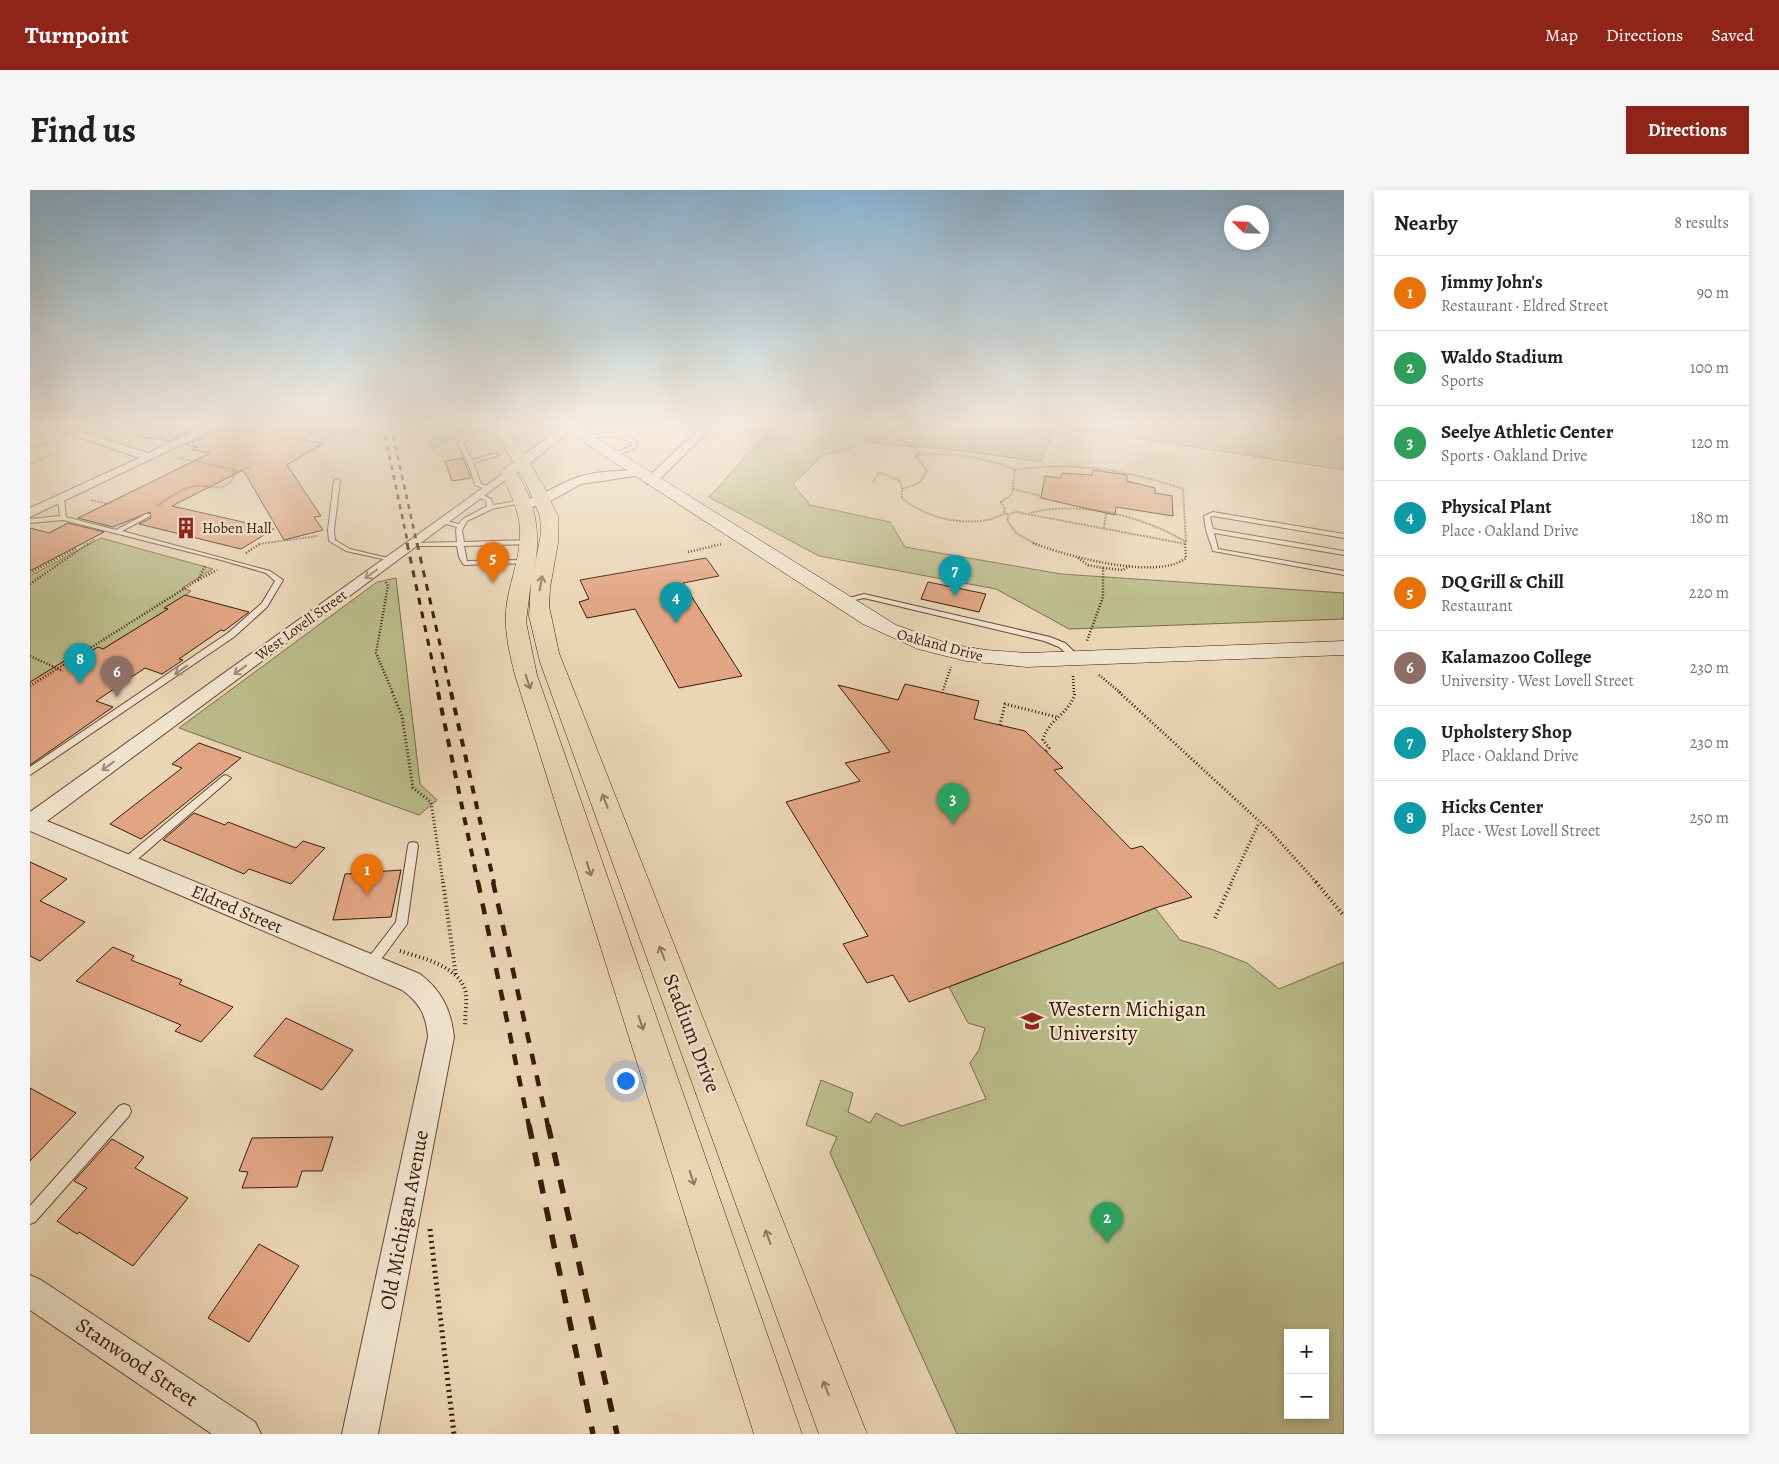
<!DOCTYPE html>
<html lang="en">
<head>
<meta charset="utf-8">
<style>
  body { margin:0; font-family:Alegreya,serif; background:#f6f6f6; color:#202124 }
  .controls { position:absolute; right:15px; bottom:15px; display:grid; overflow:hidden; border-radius:0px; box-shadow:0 2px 8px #0003 }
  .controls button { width:45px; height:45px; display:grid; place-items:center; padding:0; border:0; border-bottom:1px solid #e0e0e0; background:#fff; color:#202124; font:25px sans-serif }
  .compass { position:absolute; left:1194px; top:15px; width:45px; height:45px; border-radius:50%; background:#fff; box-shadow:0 2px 8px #0003; rotate:293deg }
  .you { position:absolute; left:595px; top:890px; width:18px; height:18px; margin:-12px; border:4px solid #fff; border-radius:50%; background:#1a73e8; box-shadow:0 0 0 8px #1a73e833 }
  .badge { display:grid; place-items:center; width:32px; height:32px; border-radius:50%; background:#8f2418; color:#fff; font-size:16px; font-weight:700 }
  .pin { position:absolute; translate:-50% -41px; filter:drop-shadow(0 1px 2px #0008) }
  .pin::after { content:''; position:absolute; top:26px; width:18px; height:15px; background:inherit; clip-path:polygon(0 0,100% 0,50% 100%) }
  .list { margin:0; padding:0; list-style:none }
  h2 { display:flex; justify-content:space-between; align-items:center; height:65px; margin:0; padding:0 20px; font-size:21px }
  h2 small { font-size:16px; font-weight:400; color:#757577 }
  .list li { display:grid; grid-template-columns:32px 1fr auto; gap:15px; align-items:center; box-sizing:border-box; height:75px; padding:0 20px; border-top:1px solid #e0e0e0 }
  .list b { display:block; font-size:19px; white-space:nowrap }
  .list p { margin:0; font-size:16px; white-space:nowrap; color:#757577 }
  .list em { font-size:16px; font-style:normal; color:#757577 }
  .map { position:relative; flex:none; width:1314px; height:1244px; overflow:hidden; border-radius:0px }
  header { display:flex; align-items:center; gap:30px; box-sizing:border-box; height:70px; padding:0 25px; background:#8f2418; color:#fff }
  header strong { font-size:24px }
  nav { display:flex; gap:28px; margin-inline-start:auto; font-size:18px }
  .intro { display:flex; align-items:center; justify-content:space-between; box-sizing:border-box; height:120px; padding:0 30px }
  h1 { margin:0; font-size:35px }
  .button { padding:12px 22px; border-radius:0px; background:#8f2418; color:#fff; font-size:18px; font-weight:700 }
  main { display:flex; gap:30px; padding:0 30px }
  aside { flex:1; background:#fff; border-radius:0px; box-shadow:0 2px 8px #0003 }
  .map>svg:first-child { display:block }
  .green { fill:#bbbc8b; stroke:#7a6b4b; fill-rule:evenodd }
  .building { fill:#e2a583; stroke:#3a1a0b }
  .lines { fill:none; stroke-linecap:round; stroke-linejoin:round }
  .service-casing { stroke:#664936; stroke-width:2 }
  .minor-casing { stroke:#664936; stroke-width:2 }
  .tertiary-casing { stroke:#664936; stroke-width:2 }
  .secondary-casing { stroke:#3a1a0b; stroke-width:1 }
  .primary-casing { stroke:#3a1a0b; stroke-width:1 }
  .path-far4 { stroke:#3a1a0b; stroke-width:2; stroke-dasharray:0.5 1; stroke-linecap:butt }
  .path-far3 { stroke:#3a1a0b; stroke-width:2.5; stroke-dasharray:1 2; stroke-linecap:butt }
  .path-far2 { stroke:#3a1a0b; stroke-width:3; stroke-dasharray:1 2.5; stroke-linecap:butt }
  .path-far1 { stroke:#3a1a0b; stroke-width:4; stroke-dasharray:1 3; stroke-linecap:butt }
  .path { stroke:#3a1a0b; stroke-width:5; stroke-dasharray:2 4; stroke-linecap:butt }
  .service { fill:#f1e4cf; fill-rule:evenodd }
  .minor { fill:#f1e4cf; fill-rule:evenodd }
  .tertiary { fill:#f1e4cf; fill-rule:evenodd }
  .secondary { fill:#f1e4cf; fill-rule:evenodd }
  .primary { fill:#ead5b5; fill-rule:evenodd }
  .rail-far4 { stroke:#3a1a0b; stroke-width:2.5; stroke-dasharray:5 5; stroke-linecap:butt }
  .rail-far3 { stroke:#3a1a0b; stroke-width:3; stroke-dasharray:7 7; stroke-linecap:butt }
  .rail-far2 { stroke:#3a1a0b; stroke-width:4; stroke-dasharray:8 8; stroke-linecap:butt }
  .rail-far1 { stroke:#3a1a0b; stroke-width:4.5; stroke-dasharray:11 11; stroke-linecap:butt }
  .rail { stroke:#3a1a0b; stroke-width:5.5; stroke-dasharray:14 14; stroke-linecap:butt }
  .oneway { stroke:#9f8977 }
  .oneway2 { stroke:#927860 }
  .labels { text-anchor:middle; stroke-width:4.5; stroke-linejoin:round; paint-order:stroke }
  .far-poi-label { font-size:15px; fill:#3a1a0b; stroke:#f1e4cf; text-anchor:start }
  .far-street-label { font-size:15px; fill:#3a1a0b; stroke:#f1e4cf }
  .street-label { font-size:18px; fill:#3a1a0b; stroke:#f1e4cf }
  .near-poi-label { font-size:21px; fill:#3a1a0b; stroke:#f1e4cf; text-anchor:start }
  .near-street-label { font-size:21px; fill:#3a1a0b; stroke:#f1e4cf }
</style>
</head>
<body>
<header>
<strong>Turnpoint</strong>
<nav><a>Map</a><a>Directions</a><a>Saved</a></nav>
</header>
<div class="intro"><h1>Find us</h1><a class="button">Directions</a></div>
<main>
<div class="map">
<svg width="1314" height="1244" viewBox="0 0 1314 1244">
  <rect width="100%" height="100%" fill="#ead5b5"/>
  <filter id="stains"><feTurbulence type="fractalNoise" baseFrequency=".004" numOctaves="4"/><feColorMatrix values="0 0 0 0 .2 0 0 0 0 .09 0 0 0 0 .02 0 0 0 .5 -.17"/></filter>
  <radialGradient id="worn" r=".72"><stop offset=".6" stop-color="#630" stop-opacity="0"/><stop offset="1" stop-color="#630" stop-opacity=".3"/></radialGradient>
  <g class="green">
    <polygon points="393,236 444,236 403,259"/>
    <polygon points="744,236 989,236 1023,242 1011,272 929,260 840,253 793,265 763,294 780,315 860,332 875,357 1031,384 1314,403 1314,429 1039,439 966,399 789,366 679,307"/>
    <polygon points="1026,236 1237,236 1314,247 1314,280"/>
    <polygon points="71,348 183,379 152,398 161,401 138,419 73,459 68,457 56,464 49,462 10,486 0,499 0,386"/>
    <polygon points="366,388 390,594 407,610 389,625 149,538 347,392"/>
    <path d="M1125 718 1150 750 1181 759 1217 773 1249 799 1314 772V1244H927L800 963 807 947 776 935 791 890 823 903 818 922 840 933 846 923 872 936 956 909 940 873 949 860 955 838 938 833 919 797ZM1258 1143H1295V1225H1258Z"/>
  </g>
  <g class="building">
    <polygon points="108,236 171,236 139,251 107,246"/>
    <polygon points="192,236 296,236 272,250 294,253 257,275 291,326 284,327 293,340 254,350 213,280 142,316 244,339 211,359 109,334 121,328 120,322 83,337 48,328 180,263 162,260 168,257 156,255"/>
    <polygon points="433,268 441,288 422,291 415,271"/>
    <polygon points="1063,280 1097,285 1097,291 1125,298 1125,303 1142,306 1143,326 1086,317 1085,325 1011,308 1015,286 1030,288 1032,283 1062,285"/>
    <polygon points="38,333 74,342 0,381 0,338 19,343"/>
    <polygon points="676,368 689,386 653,393 712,486 649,498 605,419 557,428 549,412 559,409 550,390"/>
    <polygon points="898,392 956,404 949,422 891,409"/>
    <polygon points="155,405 219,422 194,441 191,440 149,469 153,470 132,484 115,478 66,511 83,517 0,575 0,492 49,462 56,464 68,457 73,459 138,419 134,418"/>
    <polygon points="875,494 949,511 944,529 995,541 1033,578 1024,580 1101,659 1112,656 1162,707 1125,718 879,812 863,785 837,793 813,754 838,746 756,612 830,591 815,573 860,562 808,495 868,510"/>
    <polygon points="169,553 211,568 111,649 80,634 152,578 142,574"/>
    <polygon points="164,623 195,635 198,632 266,658 273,651 295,658 261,694 219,679 214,684 133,650"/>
    <polygon points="0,672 37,689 10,711 55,732 10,771 0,766"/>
    <polygon points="371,680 361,727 303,730 315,684"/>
    <polygon points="83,757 104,766 101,770 152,790 149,794 203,817 171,852 145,841 151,835 46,791"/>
    <polygon points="256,828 323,860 292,900 224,866"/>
    <polygon points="0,898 46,923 0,971"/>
    <polygon points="303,947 292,981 272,981 267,997 212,998 218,982 209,981 222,948"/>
    <polygon points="82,949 114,967 105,978 158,1008 103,1076 49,1042 47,1044 27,1031 57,998 44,991"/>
    <polygon points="229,1054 269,1076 219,1152 178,1128"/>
  </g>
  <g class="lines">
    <g class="service-casing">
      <g id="service">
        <polygon points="453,240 456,242 455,243 438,248 434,254 442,270 466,263 469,265 443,273 451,294 460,297 460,299 458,300 445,295 440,278 428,254 434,246"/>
        <path d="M579 243 594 245 607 251V257L581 268 579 267V265L601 256 602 253C586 245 571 245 553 250L550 248 567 244Z"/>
        <polygon points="307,289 310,291 304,340 305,350 320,359 362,369 362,371 316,361 299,351 298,340 304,291"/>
        <polygon points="447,304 451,304 461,309 463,315 493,310 496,312 462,319 437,331 432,340 434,352 499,350 502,352 499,354 434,356 437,371 496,370 499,372 498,373 435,375 433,374 429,367 427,356 379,356 378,355 381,353 427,352 426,340 427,337 409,332 412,330 429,334 433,329 457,316 456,311 447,306"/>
        <polygon points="31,307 34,309 36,327 86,340 116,324 120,324 120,326 92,341 240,381 253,390 237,417 204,447 0,585 0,577 198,443 232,413 245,391 236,383 191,370 33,330 0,333 0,329 30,326 28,309"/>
        <polygon points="1183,322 1314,344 1314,348 1183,326 1180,327 1183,339 1314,361 1314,365 1184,343 1188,359 1314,381 1314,385 1183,361 1176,340 1174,326"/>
        <polygon points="834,404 1020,447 1035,453 1051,468 1050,470 1044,470 1029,457 1014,451 834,408 812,413 808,411"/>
        <polygon points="196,585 201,588 199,590 101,675 93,675 92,672 93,669 193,586"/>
        <polygon points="383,652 387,653 388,656 377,734 344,779 340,780 336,779 334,775 336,771 366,732 378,656 379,653"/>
        <polygon points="94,914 99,916 101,921 99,926 5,1032 0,1034 0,1016 89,916"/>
      </g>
    </g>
    <g class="minor-casing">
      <g id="minor">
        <polygon points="17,236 34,236 118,263 176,236 190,236 0,327 0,318 109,268"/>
        <polygon points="672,236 683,236 625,294 617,294 617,288"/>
        <path d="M478 280 484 283 482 285 17 631 390 784C412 801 421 820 424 847L348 1244H312L398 847C396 825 390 813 372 800L0 641V622Z"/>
        <path d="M608 280 614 283 612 285 551 294 517 313 494 319 488 315 490 312C512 306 523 297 543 289 562 281 587 281 608 280Z"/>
        <polygon points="0,1085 11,1090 225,1232 231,1244 182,1244 0,1120"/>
      </g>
    </g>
    <g class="tertiary-casing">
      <polygon id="tertiary" points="533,236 548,236 483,286 473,286 471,283 473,280"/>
    </g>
    <g class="secondary-casing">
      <polygon id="secondary" points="529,236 547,236 866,435 919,454 956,460 997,463 1314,451 1314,465 997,477 936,471 888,459 833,434"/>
    </g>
    <g class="primary-casing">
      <path id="primary" d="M462 236H476L512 293 528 326V353L520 398 519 416 529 463 837 1244H789L510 472 499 426 501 392 496 432 507 485 772 1244H724L485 485C479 461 473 437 477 412 481 388 491 365 490 340 489 319 479 300 470 282L472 279H484C505 309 512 343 504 379L511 344 510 326 496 293Z"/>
    </g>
    <g class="path-far4">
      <polyline points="854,236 892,264"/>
      <polyline points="0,240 8,243"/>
      <polyline points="0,257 27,252"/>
      <polyline points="149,268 206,280"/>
      <polyline points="0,274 22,264"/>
      <path d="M985 280C1043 271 1098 280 1153 299L1156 352"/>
      <polyline points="202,285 221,276"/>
      <polyline points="843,292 849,282 870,291 872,299"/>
      <polyline points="983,299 1011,306"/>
      <polyline points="61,310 78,314"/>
      <path d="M127 316C138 309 149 300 161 297 178 292 192 306 204 287L202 283 207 280"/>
      <path d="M974 323 975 319 971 312 982 304 985 280C951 265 921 263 885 265L897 281 889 293 872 299V308C895 327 927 335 957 330 965 329 971 323 979 324"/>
      <path d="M1000 323C1049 310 1113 326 1156 352"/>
      <polyline points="1074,338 1076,324"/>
      <polyline points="58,354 65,349"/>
      <polyline points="229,354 288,346"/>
      <polyline points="1006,354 986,343 977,330 979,324 986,322 1156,354"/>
    </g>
    <g class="path-far3">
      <path d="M1003 353C1036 366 1127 391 1156 368L1155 353"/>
      <polyline points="658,362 692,354"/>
      <polyline points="216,363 231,353"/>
      <polyline points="1048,368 1058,375 1073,378 1073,407 1057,451"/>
      <polyline points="1073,378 1093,380 1101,375"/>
      <polyline points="0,383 47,358"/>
      <polyline points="168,390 187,380"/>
      <polyline points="356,392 358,396 346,463 363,503"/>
      <polyline points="0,394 59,353"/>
      <polyline points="0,466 33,481"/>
      <polyline points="1069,485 1091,503"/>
      <polyline points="1043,486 1044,503"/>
      <polyline points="0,496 168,390 175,376"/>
      <polyline points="912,503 921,477"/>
    </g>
    <g class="path-far2">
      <polyline points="362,502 372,526 383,598 401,612 413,693"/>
      <polyline points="1089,502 1241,642 1287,693"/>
      <polyline points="970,535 975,514 1027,527"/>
      <path d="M1016 561 1019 558 1013 550C1018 529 1041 523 1045 502"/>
      <polyline points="1201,693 1229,633"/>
    </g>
    <g class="path-far1">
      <polyline points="413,692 426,786"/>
      <polyline points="1286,692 1314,726"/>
      <polyline points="1185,728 1202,692"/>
      <path d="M370 761C392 768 431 776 436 804 437 814 435 825 435 835"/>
    </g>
    <polyline class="path" points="400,1039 424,1244"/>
    <use href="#service" class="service"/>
    <use href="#minor" class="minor"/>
    <use href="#tertiary" class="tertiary"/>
    <use href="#secondary" class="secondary"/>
    <use href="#primary" class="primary"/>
    <g class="rail-far4">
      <polyline points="353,236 378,354"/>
      <polyline points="361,236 387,354"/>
    </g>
    <g class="rail-far3">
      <polyline points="377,353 409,503"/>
      <polyline points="387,353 421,503"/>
    </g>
    <g class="rail-far2">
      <polyline points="408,502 448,693"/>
      <polyline points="421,502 464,693"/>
    </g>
    <g class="rail-far1">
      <polyline points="448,692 499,936"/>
      <polyline points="463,692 518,936"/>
    </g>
    <g class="rail">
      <polyline points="499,935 563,1244"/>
      <polyline points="518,935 587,1244"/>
    </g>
  </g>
  <defs><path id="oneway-shaft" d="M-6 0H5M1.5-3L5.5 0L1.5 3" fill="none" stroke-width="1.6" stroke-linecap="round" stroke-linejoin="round" transform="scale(1.25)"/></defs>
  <g class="oneway">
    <use href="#oneway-shaft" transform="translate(341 384) rotate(144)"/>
    <use href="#oneway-shaft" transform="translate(151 480) rotate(145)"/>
    <use href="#oneway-shaft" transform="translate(210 480) rotate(144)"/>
    <use href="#oneway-shaft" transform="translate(78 576) rotate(144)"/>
  </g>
  <g class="oneway2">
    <use href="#oneway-shaft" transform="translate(511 393) rotate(-80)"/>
    <use href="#oneway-shaft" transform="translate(498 492) rotate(72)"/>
    <use href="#oneway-shaft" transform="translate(575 611) rotate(-111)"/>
    <use href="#oneway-shaft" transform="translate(559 679) rotate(72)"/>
    <use href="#oneway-shaft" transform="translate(632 763) rotate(-111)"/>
    <use href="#oneway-shaft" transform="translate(611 833) rotate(71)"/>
    <use href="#oneway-shaft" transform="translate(662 988) rotate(72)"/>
    <use href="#oneway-shaft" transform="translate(738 1047) rotate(-110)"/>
    <use href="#oneway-shaft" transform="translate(796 1198) rotate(-111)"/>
  </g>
  <linearGradient id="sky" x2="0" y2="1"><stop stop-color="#89b5d5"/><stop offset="0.57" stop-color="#f6ecde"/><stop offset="1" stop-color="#f6ecde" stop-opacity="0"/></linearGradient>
  <rect width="1314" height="411" fill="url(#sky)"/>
  <defs>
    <g id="building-bare" transform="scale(1.725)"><path d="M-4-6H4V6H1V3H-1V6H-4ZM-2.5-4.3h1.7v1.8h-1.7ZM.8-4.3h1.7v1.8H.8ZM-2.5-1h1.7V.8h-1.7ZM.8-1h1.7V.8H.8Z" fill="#8f2418" stroke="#f1e4cf" stroke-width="2.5" paint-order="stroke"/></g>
    <g id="university-bare" transform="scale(1.725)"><path d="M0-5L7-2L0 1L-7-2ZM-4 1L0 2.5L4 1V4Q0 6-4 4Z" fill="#8f2418" stroke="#f1e4cf" stroke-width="2.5" paint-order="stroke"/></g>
  </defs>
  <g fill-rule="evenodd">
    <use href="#building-bare" x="156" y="338"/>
    <use href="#university-bare" x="1002" y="831"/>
  </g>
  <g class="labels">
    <g class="far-poi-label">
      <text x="172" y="343">Hoben Hall</text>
    </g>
    <g class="far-street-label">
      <text transform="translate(271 435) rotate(-36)" y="5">West Lovell Street</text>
      <text transform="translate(910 455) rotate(15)" y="5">Oakland Drive</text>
    </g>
    <g class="street-label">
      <text transform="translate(207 719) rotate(23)" y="6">Eldred Street</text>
    </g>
    <g class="near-poi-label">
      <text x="1019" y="826">Western Michigan<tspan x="1019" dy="24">University</tspan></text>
    </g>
    <g class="near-street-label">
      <text transform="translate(662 843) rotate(69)" y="7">Stadium Drive</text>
      <text transform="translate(374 1030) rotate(-79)" y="7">Old Michigan Avenue</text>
      <text transform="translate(107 1172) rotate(34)" y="7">Stanwood Street</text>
    </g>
  </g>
  <rect width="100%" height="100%" filter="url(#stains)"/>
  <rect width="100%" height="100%" fill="url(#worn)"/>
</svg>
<div class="controls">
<button>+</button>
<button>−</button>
</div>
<svg class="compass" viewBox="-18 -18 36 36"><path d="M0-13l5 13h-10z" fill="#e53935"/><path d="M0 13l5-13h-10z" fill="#757577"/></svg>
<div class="you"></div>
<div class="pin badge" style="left:337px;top:705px;background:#e8710a">1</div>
<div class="pin badge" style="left:1077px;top:1053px;background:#2e9e5b">2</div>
<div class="pin badge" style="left:923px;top:634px;background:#2e9e5b">3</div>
<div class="pin badge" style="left:646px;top:433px;background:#0f9aa8">4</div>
<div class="pin badge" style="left:463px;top:393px;background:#e8710a">5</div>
<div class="pin badge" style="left:87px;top:507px;background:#8d6e63">6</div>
<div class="pin badge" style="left:925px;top:406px;background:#0f9aa8">7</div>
<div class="pin badge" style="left:50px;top:494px;background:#0f9aa8">8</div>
</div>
<aside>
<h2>Nearby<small>8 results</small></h2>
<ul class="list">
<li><span class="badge" style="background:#e8710a">1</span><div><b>Jimmy John's</b><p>Restaurant · Eldred Street</p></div><em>90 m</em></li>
<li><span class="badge" style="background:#2e9e5b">2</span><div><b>Waldo Stadium</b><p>Sports</p></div><em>100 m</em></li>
<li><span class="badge" style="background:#2e9e5b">3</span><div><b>Seelye Athletic Center</b><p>Sports · Oakland Drive</p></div><em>120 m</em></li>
<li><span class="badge" style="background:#0f9aa8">4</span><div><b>Physical Plant</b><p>Place · Oakland Drive</p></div><em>180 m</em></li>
<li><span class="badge" style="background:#e8710a">5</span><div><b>DQ Grill &amp; Chill</b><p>Restaurant</p></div><em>220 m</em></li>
<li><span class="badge" style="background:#8d6e63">6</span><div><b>Kalamazoo College</b><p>University · West Lovell Street</p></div><em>230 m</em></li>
<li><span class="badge" style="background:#0f9aa8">7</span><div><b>Upholstery Shop</b><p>Place · Oakland Drive</p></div><em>230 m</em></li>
<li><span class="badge" style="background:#0f9aa8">8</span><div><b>Hicks Center</b><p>Place · West Lovell Street</p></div><em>250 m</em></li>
</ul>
</aside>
</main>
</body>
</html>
